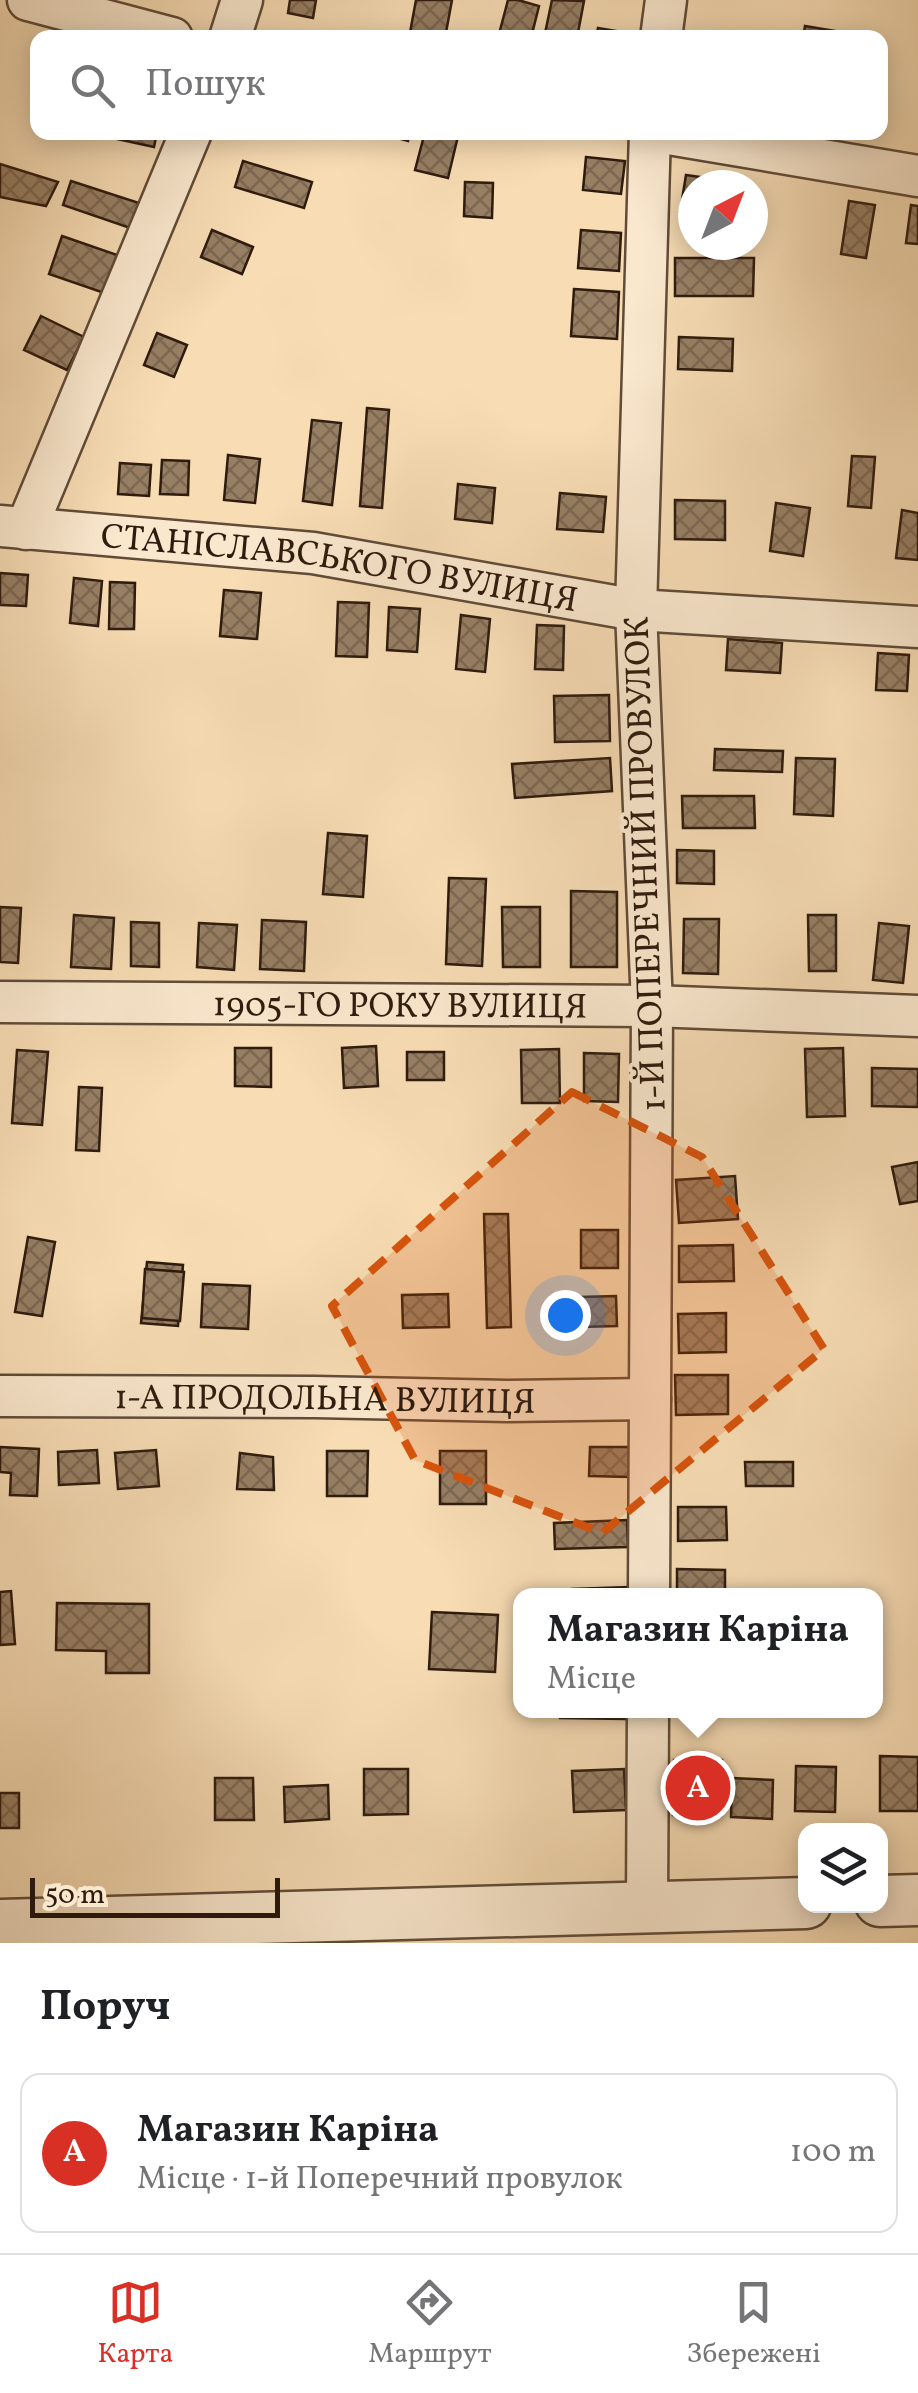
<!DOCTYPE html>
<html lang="uk">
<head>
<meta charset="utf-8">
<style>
  body { margin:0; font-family:Vollkorn,serif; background:#f2f2f2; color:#202124 }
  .controls { position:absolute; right:30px; bottom:30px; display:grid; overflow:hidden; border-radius:20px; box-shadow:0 5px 25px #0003 }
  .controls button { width:90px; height:90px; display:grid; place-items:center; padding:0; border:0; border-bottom:2px solid #e0e0e0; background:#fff; color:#202124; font:50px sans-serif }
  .compass { position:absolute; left:678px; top:170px; width:90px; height:90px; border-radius:50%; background:#fff; box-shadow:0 5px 25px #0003; rotate:42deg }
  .scale { position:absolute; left:30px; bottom:25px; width:250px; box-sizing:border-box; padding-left:10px; border:5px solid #2f1b0e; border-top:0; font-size:28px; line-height:35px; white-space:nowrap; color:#2f1b0e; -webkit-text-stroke:8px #fae8ce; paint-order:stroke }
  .you { position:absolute; left:565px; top:1315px; width:35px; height:35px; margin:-25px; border:8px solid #fff; border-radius:50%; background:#1a73e8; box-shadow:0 0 0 15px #1a73e833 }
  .badge { display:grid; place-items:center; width:65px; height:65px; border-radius:50%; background:#d93025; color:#fff; font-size:32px; font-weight:700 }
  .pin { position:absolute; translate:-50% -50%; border:5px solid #fff; box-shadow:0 2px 10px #0006 }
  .popup { position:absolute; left:513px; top:1588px; width:370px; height:130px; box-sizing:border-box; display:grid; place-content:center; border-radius:20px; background:#fff; filter:drop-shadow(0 2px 8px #0005); font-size:32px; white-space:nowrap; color:#757577 }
  .popup b { font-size:38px; color:#202124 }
  .popup::after { content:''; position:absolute; left:50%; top:100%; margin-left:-20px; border:20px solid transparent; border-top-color:#fff }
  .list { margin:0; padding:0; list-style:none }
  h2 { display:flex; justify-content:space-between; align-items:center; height:130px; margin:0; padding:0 40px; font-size:42px }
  h2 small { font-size:32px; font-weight:400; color:#757577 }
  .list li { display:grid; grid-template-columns:65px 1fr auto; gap:30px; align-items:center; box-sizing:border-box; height:160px; margin:0 20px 20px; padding:0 20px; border:2px solid #e0e0e0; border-radius:20px }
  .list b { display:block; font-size:38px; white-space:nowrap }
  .list p { margin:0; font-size:32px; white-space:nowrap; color:#757577 }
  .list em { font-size:32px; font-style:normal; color:#757577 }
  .icon { flex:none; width:55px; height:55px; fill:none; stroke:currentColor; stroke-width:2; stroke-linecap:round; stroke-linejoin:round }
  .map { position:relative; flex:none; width:918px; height:1943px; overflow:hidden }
  .search { position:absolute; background:#fff; box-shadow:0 5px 25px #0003; left:30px; right:30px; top:30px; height:110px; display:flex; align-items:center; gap:25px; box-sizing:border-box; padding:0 35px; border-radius:20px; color:#757577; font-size:38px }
  .sheet { height:310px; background:#fff }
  nav { display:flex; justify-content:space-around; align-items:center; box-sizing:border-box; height:140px; border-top:2px solid #e0e0e0; background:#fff; font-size:28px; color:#757577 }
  nav a { display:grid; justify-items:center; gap:5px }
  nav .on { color:#d93025 }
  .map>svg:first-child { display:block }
  .building { fill:url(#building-cross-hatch); stroke:#2f1b0e; stroke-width:2.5 }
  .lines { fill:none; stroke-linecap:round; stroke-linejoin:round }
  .minor-casing { stroke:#614b38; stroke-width:45 }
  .tertiary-casing { stroke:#614b38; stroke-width:55 }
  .minor { stroke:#fae8ce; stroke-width:40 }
  .tertiary { stroke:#fae8ce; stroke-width:50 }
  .marked { fill:#d6530c; fill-opacity:0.2; stroke:#d6530c; stroke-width:8; stroke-dasharray:20 12; stroke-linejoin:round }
  .labels { text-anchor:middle; stroke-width:8; stroke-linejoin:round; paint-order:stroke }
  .street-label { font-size:35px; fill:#2f1b0e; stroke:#fae8ce }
</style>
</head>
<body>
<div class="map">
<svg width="918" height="1943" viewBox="0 0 918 1943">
  <defs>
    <pattern id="building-cross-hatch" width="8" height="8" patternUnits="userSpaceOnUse" patternTransform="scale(2.5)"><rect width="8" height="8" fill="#977f64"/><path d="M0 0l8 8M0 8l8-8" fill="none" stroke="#7c6751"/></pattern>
  </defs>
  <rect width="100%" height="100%" fill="#f7dcb4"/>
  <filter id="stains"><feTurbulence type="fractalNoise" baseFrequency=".002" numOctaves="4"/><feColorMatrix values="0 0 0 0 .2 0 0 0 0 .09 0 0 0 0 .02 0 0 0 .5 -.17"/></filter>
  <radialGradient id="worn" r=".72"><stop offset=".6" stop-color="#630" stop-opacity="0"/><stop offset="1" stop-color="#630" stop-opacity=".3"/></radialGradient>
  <g class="building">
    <polygon points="290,0 316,0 313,18 288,13"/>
    <polygon points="416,0 452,0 445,38 409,38"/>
    <polygon points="508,0 518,0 539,6 531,38 498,38"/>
    <polygon points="552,0 584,1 577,38 544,38"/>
    <polygon points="805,26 835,31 833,38 803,38"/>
    <polygon points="598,28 640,35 640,38 596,38"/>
    <polygon points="109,132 157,132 154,147 108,137"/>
    <polygon points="376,132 410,132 408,141"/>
    <polygon points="425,132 459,132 448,178 415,170"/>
    <polygon points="586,157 625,161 621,194 583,190"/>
    <polygon points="243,161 312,182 304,208 235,187"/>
    <polygon points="0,164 58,182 46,206 0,197"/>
    <polygon points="686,175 722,180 722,185 693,185 693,214 680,212"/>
    <polygon points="71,181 139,203 130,228 63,205"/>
    <polygon points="465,182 493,183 492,218 464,216"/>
    <polygon points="849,201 875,205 866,258 841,254"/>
    <polygon points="911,205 918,206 918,244 906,243"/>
    <polygon points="212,230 253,247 242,274 201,257"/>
    <polygon points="581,230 621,233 619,271 578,268"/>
    <polygon points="62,236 117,255 104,293 49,274"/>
    <polygon points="675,258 754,258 753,296 675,296"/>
    <polygon points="574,289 619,292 617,339 571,336"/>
    <polygon points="41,316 84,337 67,370 24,350"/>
    <polygon points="157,333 187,345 174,377 144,365"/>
    <polygon points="679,337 733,339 732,371 678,369"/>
    <polygon points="367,408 389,410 382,508 360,506"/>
    <polygon points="312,420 341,423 332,505 303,501"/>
    <polygon points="228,455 260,459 255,503 224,500"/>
    <polygon points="852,456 875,457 871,508 848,506"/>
    <polygon points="162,460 189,461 188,495 160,494"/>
    <polygon points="120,463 151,465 149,496 118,494"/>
    <polygon points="458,484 495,488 492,523 455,519"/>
    <polygon points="560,493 606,497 603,532 557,529"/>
    <polygon points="675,500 725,501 725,540 675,539"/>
    <polygon points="776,503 810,508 803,556 770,551"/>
    <polygon points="902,510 918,513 918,560 896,558"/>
    <polygon points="0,573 28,575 26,606 0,605"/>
    <polygon points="74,578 102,581 98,626 70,623"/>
    <polygon points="110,582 135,583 134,629 109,629"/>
    <polygon points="224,590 261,593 257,639 220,636"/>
    <polygon points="338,602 369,603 367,657 336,656"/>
    <polygon points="389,607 420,609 417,652 387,650"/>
    <polygon points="461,615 490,619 485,672 456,669"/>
    <polygon points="537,625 564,626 563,670 535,669"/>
    <polygon points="728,639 782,643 780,673 726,670"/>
    <polygon points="878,653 909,655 907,691 876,690"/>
    <polygon points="609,695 610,741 555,742 554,696"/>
    <polygon points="715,749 783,751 782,772 714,770"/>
    <polygon points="610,758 612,791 515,798 512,764"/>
    <polygon points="796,758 835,759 833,816 794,814"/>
    <polygon points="682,796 754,796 755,828 683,828"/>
    <polygon points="328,833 367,836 363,897 323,894"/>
    <polygon points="677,850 714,851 714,884 677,883"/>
    <polygon points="449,878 486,879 482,966 446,964"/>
    <polygon points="571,891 617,892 617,967 571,967"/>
    <polygon points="0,907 21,908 18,963 0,962"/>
    <polygon points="502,907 540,907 540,967 503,967"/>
    <polygon points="74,915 114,918 111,969 71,967"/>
    <polygon points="808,915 836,915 836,971 809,971"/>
    <polygon points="684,919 719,919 718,974 683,973"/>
    <polygon points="262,920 306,922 304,971 260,969"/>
    <polygon points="131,922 159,923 159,967 131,966"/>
    <polygon points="199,923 237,925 234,970 197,967"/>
    <polygon points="879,923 909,926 903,983 873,980"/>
    <polygon points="376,1046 378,1086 344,1088 342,1048"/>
    <polygon points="235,1048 271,1048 271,1087 235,1086"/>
    <polygon points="843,1048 845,1116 807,1117 805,1049"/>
    <polygon points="559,1049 560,1103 522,1103 521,1050"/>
    <polygon points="17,1050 48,1052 42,1125 12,1123"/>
    <rect x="407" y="1052" width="37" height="28"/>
    <polygon points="584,1053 619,1054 618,1102 584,1101"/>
    <polygon points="872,1068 918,1069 918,1107 872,1106"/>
    <polygon points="79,1087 102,1088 99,1151 76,1150"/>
    <polygon points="918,1162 918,1201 900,1204 892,1167"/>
    <polygon points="735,1176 738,1219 679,1223 676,1180"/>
    <polygon points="484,1214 508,1214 511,1327 487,1328"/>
    <rect x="581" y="1230" width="37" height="38"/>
    <polygon points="28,1237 55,1242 42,1316 15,1312"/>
    <polygon points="733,1245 734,1281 679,1282 679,1246"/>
    <polygon points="147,1262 183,1265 178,1326 141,1323"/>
    <polygon points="145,1269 184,1272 180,1321 142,1318"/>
    <polygon points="203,1284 250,1286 248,1329 201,1327"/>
    <polygon points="448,1294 449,1327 403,1328 402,1295"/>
    <polygon points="616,1296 617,1326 580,1327 579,1297"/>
    <polygon points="726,1313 726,1352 679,1353 678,1314"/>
    <polygon points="675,1375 728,1375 728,1414 676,1415"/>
    <polygon points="0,1447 39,1449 37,1496 10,1495 11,1473 0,1472"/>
    <polygon points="590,1447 630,1447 629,1477 589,1476"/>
    <polygon points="97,1450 99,1483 59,1485 58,1452"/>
    <polygon points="156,1450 159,1486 118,1489 115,1453"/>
    <polygon points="327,1451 368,1451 367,1496 327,1496"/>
    <rect x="440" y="1451" width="46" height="53"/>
    <polygon points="240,1453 273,1457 274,1490 237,1489"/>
    <polygon points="745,1462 793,1462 793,1486 746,1486"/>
    <polygon points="678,1507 726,1507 727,1540 678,1541"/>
    <polygon points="627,1520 628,1547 555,1549 554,1523"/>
    <polygon points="677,1569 725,1570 725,1596 677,1596"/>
    <polygon points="629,1587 629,1596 572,1596 572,1589"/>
    <polygon points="11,1591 15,1644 0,1645 0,1592"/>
    <polygon points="57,1603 149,1604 149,1673 106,1673 106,1651 56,1650"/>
    <polygon points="432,1612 498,1615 495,1672 429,1669"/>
    <polygon points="560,1710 626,1710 625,1719 560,1718"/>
    <polygon points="880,1756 918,1757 918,1811 880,1811"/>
    <polygon points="674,1760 722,1760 721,1816 673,1815"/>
    <polygon points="796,1766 836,1767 835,1812 795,1811"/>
    <polygon points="364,1769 408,1769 408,1814 364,1815"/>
    <polygon points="624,1769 626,1810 574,1812 572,1771"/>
    <polygon points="215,1778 253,1778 254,1820 215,1820"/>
    <polygon points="732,1778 773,1780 772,1819 731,1817"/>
    <polygon points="328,1785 329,1819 285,1822 284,1787"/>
    <rect x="0" y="1793" width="19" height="35"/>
  </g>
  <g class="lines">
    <g class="minor-casing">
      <g id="minor">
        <polyline points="28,0 172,38"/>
        <polyline points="230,38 242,0"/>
        <polyline points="661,38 666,0"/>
        <polyline points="657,132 918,176"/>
        <path id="s1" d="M0 526 313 553 636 610 918 627"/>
        <polyline points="26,529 191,132"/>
        <path id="s2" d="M0 1002 652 1006 918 1016"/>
        <path id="s3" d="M0 1396 315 1397 508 1401 650 1399"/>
        <polyline points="649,1596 652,1006 636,610 650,132"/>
        <polyline points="647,1908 648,1710"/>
      </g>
    </g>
    <g class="tertiary-casing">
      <g id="tertiary">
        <polyline points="880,1901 918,1900"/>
        <polyline points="0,1925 806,1903"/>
      </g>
    </g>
    <use href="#minor" class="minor"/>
    <use href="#tertiary" class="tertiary"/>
  </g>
  <path class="marked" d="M572 1092 702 1157 824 1349 602 1533 415 1460 332 1306Z"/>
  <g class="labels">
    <g class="street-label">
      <text dy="12" stroke="none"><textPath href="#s1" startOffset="342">СТАНІСЛАВСЬКОГО ВУЛИЦЯ</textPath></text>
      <text transform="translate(644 864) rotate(-92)" y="12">1-Й ПОПЕРЕЧНИЙ ПРОВУЛОК</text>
      <text dy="12" stroke="none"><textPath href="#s2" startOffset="400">1905-ГО РОКУ ВУЛИЦЯ</textPath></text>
      <text dy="12" stroke="none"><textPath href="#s3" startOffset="325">1-А ПРОДОЛЬНА ВУЛИЦЯ</textPath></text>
    </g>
  </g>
  <rect width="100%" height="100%" filter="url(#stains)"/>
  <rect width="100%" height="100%" fill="url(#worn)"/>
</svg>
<div class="controls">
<button><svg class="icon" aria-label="layers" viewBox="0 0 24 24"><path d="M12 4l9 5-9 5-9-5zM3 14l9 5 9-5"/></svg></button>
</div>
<svg class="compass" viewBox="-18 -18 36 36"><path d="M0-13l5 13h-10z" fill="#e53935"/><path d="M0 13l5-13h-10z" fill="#757577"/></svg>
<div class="scale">50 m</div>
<div class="you"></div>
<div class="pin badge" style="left:698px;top:1788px">A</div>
<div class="popup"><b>Магазин Каріна</b>Місце</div>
<div class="search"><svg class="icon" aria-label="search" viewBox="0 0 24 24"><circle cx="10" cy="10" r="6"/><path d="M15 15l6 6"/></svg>Пошук</div>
</div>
<section class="sheet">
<h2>Поруч<small></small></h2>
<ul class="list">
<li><span class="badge">A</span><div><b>Магазин Каріна</b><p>Місце · 1-й Поперечний провулок</p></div><em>100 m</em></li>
</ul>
</section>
<nav>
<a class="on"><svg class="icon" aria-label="map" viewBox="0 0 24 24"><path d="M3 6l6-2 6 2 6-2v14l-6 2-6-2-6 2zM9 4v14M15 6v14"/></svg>Карта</a>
<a><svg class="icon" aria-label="directions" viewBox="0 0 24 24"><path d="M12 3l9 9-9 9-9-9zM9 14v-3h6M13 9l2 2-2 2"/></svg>Маршрут</a>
<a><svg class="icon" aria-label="saved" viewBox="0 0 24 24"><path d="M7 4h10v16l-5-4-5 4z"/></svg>Збережені</a>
</nav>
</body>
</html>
